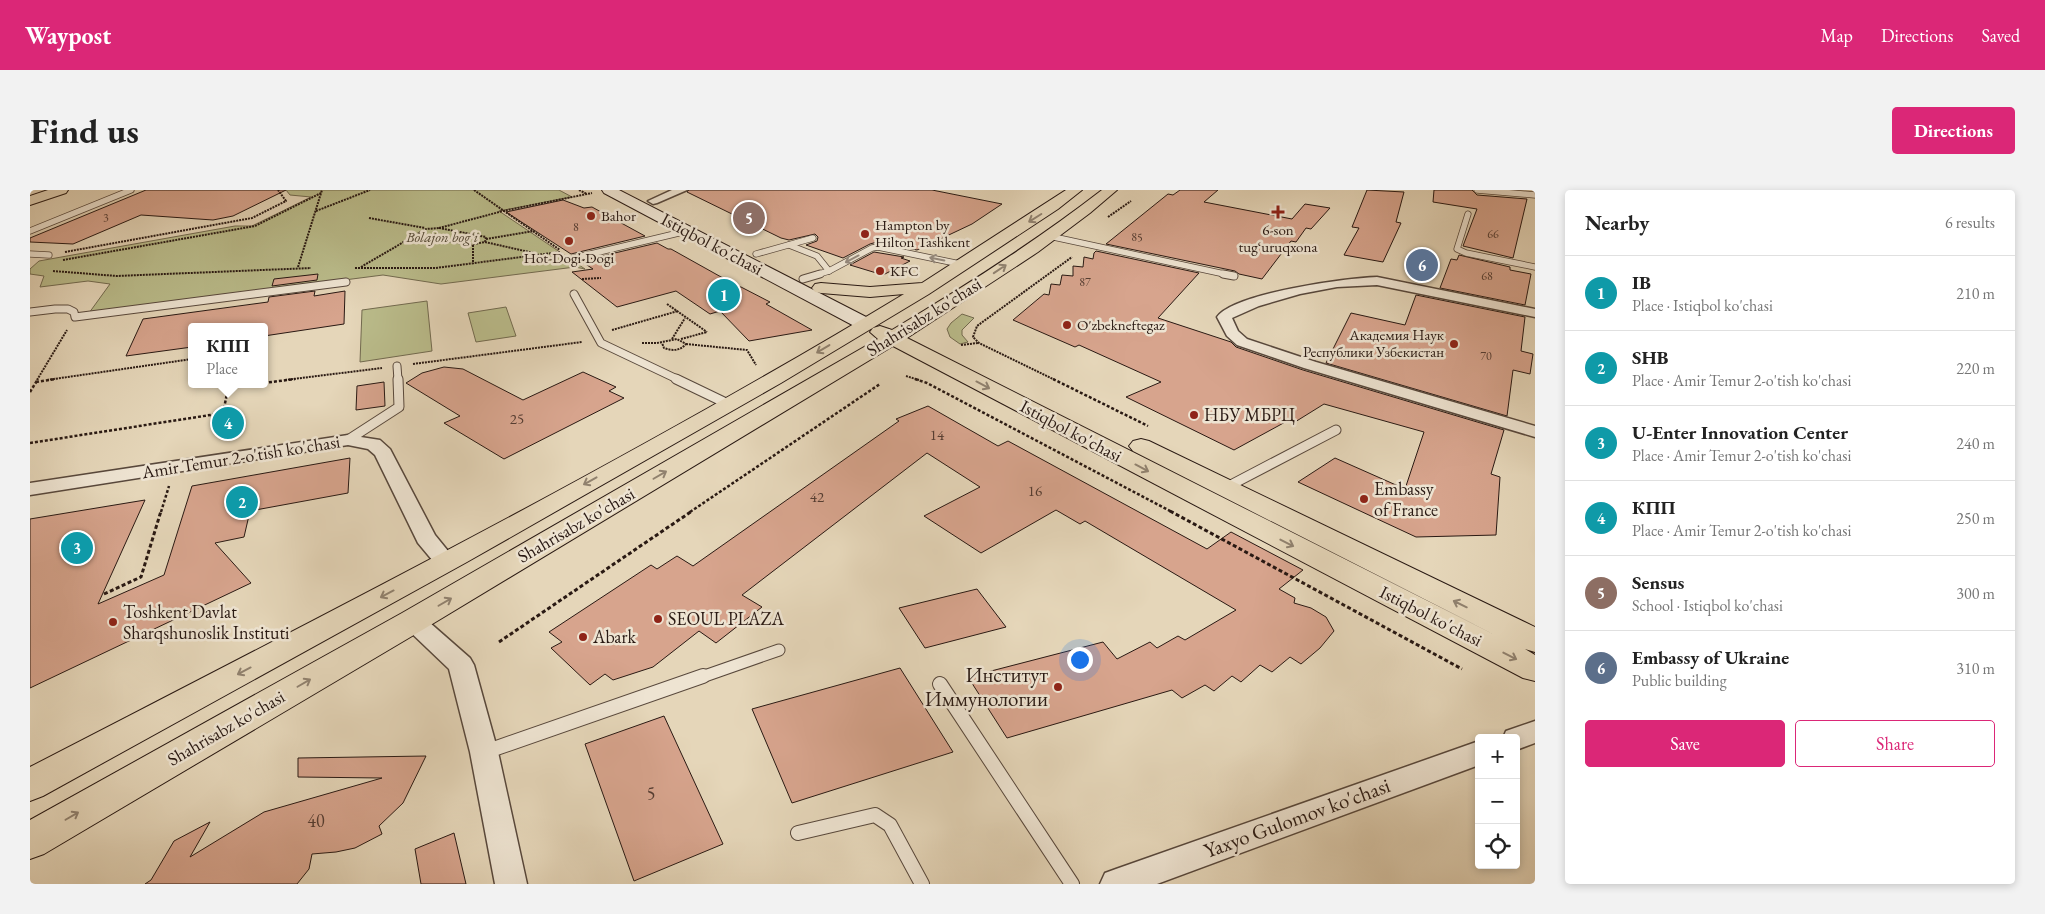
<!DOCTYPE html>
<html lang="en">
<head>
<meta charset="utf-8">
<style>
  body { margin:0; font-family:"EB Garamond",serif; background:#f2f2f2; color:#222 }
  .controls { position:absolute; right:15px; bottom:15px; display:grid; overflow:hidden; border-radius:5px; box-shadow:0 2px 8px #0003 }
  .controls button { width:45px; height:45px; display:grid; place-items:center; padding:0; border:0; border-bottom:1px solid #e0e0e0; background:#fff; color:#222; font:25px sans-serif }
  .you { position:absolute; left:1049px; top:469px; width:18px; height:18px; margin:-12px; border:4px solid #fff; border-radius:50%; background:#1a73e8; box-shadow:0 0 0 8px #1a73e833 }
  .badge { display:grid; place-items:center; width:32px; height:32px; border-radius:50%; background:#db2777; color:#fff; font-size:16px; font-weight:700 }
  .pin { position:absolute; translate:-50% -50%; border:2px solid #fff; box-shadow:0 1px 5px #0006 }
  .popup { position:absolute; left:158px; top:133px; width:80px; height:65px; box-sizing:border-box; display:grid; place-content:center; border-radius:5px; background:#fff; filter:drop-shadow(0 1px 4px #0005); font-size:16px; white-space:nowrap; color:#767676 }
  .popup b { font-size:19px; color:#222 }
  .popup::after { content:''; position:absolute; left:50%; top:100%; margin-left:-10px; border:10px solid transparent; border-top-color:#fff }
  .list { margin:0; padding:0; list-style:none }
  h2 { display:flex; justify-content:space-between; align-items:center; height:65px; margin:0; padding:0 20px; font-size:21px }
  h2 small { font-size:16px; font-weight:400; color:#767676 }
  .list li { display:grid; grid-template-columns:32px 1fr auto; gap:15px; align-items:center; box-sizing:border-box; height:75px; padding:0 20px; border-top:1px solid #e0e0e0 }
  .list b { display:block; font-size:19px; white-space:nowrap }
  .list p { margin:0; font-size:16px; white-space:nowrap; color:#767676 }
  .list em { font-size:16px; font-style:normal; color:#767676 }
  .actions { display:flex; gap:10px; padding:15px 20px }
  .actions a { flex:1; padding:11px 0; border:1px solid #db2777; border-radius:5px; text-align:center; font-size:18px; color:#db2777 }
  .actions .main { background:#db2777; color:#fff }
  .icon { flex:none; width:28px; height:28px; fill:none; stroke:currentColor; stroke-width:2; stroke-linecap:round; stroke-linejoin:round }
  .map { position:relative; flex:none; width:1505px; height:694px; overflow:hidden; border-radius:5px }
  header { display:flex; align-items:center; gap:30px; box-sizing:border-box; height:70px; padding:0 25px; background:#db2777; color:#fff }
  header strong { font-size:24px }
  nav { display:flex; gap:28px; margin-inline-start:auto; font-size:18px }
  .intro { display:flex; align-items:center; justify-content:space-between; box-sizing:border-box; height:120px; padding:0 30px }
  h1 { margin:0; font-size:35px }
  .button { padding:12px 22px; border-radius:5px; background:#db2777; color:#fff; font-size:18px; font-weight:700 }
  main { display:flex; gap:30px; padding:0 30px }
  aside { flex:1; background:#fff; border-radius:5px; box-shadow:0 2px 8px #0003 }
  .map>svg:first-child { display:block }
  .green { fill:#babc8b; stroke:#726a4f }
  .building { fill:#d7a48d; stroke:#291913 }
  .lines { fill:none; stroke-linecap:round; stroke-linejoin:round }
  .lane-far4-casing { stroke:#58483c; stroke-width:7 }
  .lane-far3-casing { stroke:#58483c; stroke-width:9 }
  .lane-far2-casing { stroke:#58483c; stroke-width:11 }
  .lane-far1-casing { stroke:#58483c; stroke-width:13 }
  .lane-casing { stroke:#58483c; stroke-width:16 }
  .street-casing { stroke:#58483c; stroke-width:3 }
  .secondary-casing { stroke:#291913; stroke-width:2 }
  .primary-casing { stroke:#291913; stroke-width:2 }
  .path-far2 { stroke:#291913; stroke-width:2; stroke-dasharray:2 1; stroke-linecap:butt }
  .path-far1 { stroke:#291913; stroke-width:2.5; stroke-dasharray:3 2; stroke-linecap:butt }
  .path { stroke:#291913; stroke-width:3; stroke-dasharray:4 2.5; stroke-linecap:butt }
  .lane-far4 { stroke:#eee4d2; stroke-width:5.5 }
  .lane-far3 { stroke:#eee4d2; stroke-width:7 }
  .lane-far2 { stroke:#eee4d2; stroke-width:9 }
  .lane-far1 { stroke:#eee4d2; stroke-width:11 }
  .lane { stroke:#eee4d2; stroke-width:14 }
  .street { fill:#eee4d2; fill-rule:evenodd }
  .secondary { fill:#eee4d2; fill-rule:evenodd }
  .primary { fill:#e5d6b9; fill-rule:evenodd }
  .oneway { stroke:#90816e }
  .oneway2 { stroke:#95897c }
  .poi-dot { fill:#8f2418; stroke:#eee4d2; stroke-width:2 }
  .labels { text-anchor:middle; stroke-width:5; stroke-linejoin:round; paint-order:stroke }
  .far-number-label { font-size:12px; fill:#543c32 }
  .far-poi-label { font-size:15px; fill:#291913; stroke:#eee4d2; text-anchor:start }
  .far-park-label { font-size:15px; font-style:italic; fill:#544a37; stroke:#eee4d2 }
  .number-label { font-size:15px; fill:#543c32 }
  .street-label { font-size:18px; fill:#291913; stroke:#eee4d2 }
  .poi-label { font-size:18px; fill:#291913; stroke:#eee4d2; text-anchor:start }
  .near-number-label { font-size:18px; fill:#543c32 }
  .near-poi-label { font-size:21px; fill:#291913; stroke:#eee4d2; text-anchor:end }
  .near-street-label { font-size:21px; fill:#291913; stroke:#eee4d2 }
</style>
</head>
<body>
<header>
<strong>Waypost</strong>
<nav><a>Map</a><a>Directions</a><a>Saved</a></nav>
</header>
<div class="intro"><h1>Find us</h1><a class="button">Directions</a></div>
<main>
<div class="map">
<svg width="1505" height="694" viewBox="0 0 1505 694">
  <rect width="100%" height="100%" fill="#e5d6b9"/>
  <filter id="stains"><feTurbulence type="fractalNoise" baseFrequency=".004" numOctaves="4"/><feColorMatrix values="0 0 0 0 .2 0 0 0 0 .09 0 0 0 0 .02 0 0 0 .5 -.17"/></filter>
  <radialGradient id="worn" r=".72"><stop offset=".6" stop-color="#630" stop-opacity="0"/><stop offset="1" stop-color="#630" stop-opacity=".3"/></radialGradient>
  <g class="green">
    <polygon points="256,0 529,0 542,7 469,21 555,79 545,77 411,94 353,85 59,123 80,94 58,91 10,97 14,86 0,84 0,79 9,71 205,36 222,36 281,7 260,5"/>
    <polygon points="397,111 402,161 330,172 332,120"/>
    <polygon points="476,117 486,146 446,152 438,123"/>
    <polygon points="932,124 944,128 932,140 932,145 938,152 930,154 920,147 917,139 921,133"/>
  </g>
  <g class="building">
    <polygon points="116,0 256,0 203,26 183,30 111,25 43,54 0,52 0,48"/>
    <polygon points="659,0 902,0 972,14 942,34 887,60 847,52 840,54 813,68 776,55 787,51 788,47 785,44 759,50 751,48 657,2"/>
    <polygon points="1150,0 1188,0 1174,12 1262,29 1275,14 1300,18 1281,39 1276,38 1266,52 1261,51 1232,89 1209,84 1205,81 1076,54 1138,4 1143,5"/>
    <polygon points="1337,0 1374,2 1366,32 1371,33 1353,72 1314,65 1329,38 1322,37"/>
    <polygon points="1404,0 1442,0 1447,5 1497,9 1483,68 1433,56 1447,19 1403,12"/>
    <polygon points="533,10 554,18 562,17 615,46 541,64 476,22"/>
    <polygon points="627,53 638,59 641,59 709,97 711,97 740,112 736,114 782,140 719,151 690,121 680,124 646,101 587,117 542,82 563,79 551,71"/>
    <polygon points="1066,61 1169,83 1128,128 1201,152 1206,157 1273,180 1474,240 1461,284 1470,287 1466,345 1386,347 1268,292 1305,268 1375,299 1394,242 1294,214 1265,232 1259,230 1204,260 1096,207 1131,192 1049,155 1045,157 983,130 1014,104 1019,105 1021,94 1030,95 1032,85 1043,86 1043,76 1053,77 1054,67 1063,69 1064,63"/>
    <polygon points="844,62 874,67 871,68 880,71 853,85 820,75"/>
    <polygon points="1429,65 1480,77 1480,80 1501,84 1495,115 1410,98 1421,69 1427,70"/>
    <polygon points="288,84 287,90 242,96 244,89"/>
    <polygon points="285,101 284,106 315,101 314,134 234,146 234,137 162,137 162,157 96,166 113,129 238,112 239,107"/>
    <polygon points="1386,105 1495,127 1491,161 1503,164 1500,184 1483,180 1477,226 1296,173 1321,123 1375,135"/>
    <polygon points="414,177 433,179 493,210 553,182 586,197 579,201 594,208 474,269 414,233 430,226 376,193 392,183"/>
    <polygon points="354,192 355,216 326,220 327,196"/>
    <polygon points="898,216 968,256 978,251 1177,359 1201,342 1273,380 1249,399 1265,408 1264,413 1281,418 1296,427 1304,441 1290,458 1271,474 1260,467 1242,482 1230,475 1211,492 1202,486 1184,501 1175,495 1152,508 1142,500 977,548 938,487 1073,452 1087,469 1120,452 1127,458 1148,446 1155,450 1206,420 1055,331 1050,334 1026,320 951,363 894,326 950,297 897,263 712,405 732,417 686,453 669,441 623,477 583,490 575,484 560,495 521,458 532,452 519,442 621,375 627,379 647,366 663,376 869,231 866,229"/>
    <polygon points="320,268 318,303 220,321 214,347 185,353 221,393 0,498 0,329 115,310 68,414 134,385 162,296"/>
    <polygon points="947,399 976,437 895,458 869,418"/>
    <polygon points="870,478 923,562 762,613 722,519"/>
    <polygon points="634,526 693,654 604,691 555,554"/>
    <polygon points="396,566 373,613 349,636 352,644 325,658 306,662 282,664 279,679 267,694 115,694 121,690 144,651 180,632 160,667 234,622 352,588 268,587 268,568"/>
    <polygon points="424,643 436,694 391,694 385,659"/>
  </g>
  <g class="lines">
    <g class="lane-far4-casing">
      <g id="lane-far4">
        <polyline points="1447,0 1505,5"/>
        <polyline points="1438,24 1427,59 1436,63 1505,77"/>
        <polyline points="0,41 101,0"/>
        <polyline points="1019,46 1199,85"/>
        <polyline points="759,55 787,66 799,81"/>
        <polyline points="0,64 19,65"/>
        <polyline points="726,64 783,48"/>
        <polyline points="544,68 657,41"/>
        <polyline points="786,85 799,81 842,58 848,57 930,74"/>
      </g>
    </g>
    <g class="lane-far3-casing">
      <g id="lane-far3">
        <polyline points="1193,84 1204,86"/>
        <polyline points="773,89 790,84"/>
        <polyline points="544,104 571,153 649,190"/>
        <polyline points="0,122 25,119 38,119 44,122 45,127 316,92"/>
        <polyline points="367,176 368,190"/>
      </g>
    </g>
    <g class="lane-far2-casing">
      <g id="lane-far2">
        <polyline points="646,189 698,214"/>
        <polyline points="318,250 369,217 368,189"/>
        <polyline points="1195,298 1306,240"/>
      </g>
    </g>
    <g class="lane-far1-casing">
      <polyline id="lane-far1" points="669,488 749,460"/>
    </g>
    <g class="lane-casing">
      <g id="lane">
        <polyline points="910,494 1042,694"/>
        <polyline points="455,562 673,486"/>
        <polyline points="768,643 845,625 860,635 892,694"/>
      </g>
    </g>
    <g class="street-casing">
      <g id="street">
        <polygon points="642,0 657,0 627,13 623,14 618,11"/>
        <path d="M1347 87 1505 119V127L1347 95 1307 97 1270 104 1229 116 1202 128 1208 141 1217 149 1286 172 1505 236V247L1274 178 1207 155 1197 146 1187 127C1204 103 1316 88 1347 87Z"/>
        <polygon points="318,245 350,250 360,259 405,345 427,372 424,377 416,379 408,377 388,353 345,265 338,259 318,255 0,305 0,293"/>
        <polygon points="383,423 391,425 440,468 444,475 468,562 497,694 465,694 440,562 419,479 375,437 371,431 375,425"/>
        <polygon points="1505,531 1505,553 1486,560 1486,548 1473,548 1476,541"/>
        <polygon points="1449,551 1449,575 1127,694 1070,694 1075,683 1086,679"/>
      </g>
    </g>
    <g class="secondary-casing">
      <polygon id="secondary" points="572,0 589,0 842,130 844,134 842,138 835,140 828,138 574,3"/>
    </g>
    <g class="primary-casing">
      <g id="primary">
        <polygon points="18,0 38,0 36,3 0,15 0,6"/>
        <path d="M1036 0H1052L1028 19 899 104 751 193 437 372 13 606 0 611V577C294 425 591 275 874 104L840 107 791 103 785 102 782 98 785 94 791 93 840 97 892 93Z"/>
        <path d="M1072 0H1087L1060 23 1008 62 877 148 1469 447 1103 261 1099 256 1103 251 1111 249 1119 251 1505 437V462L1495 459 1505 465V491L1493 488 863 156 394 439 14 664 0 669V630L372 423 848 149 840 142 843 138 850 136 862 140C934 97 1005 52 1072 0Z"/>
      </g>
    </g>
    <g class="path-far2">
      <polyline points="444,0 530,60"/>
      <polyline points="549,0 557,4"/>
      <polyline points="286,21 340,0"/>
      <polyline points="1078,27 1101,11"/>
      <polyline points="339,28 395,38"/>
      <polyline points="409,38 473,21 562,3"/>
      <polygon points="409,38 456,47 455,52 439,55 390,46 389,43 396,39"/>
      <polyline points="456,49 504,41"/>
      <polyline points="455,52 508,64"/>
      <polyline points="443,55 443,74"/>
      <polyline points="35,62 222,28 256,11 248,0"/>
      <polyline points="33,70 225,36 291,3"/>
      <polyline points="268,77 292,0"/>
      <polyline points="331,77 389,43"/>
      <polyline points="325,78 406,78 530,62"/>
      <polyline points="23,81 87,86 281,78"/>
      <polyline points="552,89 571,88"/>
      <polyline points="637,114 677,142"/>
      <polyline points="582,140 648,121"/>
      <polyline points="642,149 655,128"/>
      <polyline points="651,149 677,142"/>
      <path d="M612 153H627L647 149 656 154C650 161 642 161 634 158L632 153"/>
      <polyline points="656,154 717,160 726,175"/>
      <polyline points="931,155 948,153"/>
      <polyline points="383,174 552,152"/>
      <polyline points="876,186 889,190"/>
      <polyline points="7,190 37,140"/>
      <polyline points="17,190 162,169"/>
      <polyline points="255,190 352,178"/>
      <polyline points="1025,190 949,153 943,147 947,136 1042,67"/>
    </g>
    <g class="path-far1">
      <polyline points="885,189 897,193 1142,322"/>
      <polyline points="1023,189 1118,236"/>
      <polyline points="6,192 26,189"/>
      <polyline points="234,193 265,189"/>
      <polyline points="198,198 228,194"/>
      <polyline points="0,202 8,189"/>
      <polyline points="0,253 193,223 199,194"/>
      <polyline points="131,322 139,296"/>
      <polyline points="660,322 850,194"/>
    </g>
    <g class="path">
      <polyline points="1140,321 1432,479"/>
      <polyline points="74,404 111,387 131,321"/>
      <polyline points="469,452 662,321"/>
    </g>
    <use href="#lane-far4" class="lane-far4"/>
    <use href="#lane-far3" class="lane-far3"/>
    <use href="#lane-far2" class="lane-far2"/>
    <use href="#lane-far1" class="lane-far1"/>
    <use href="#lane" class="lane"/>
    <use href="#street" class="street"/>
    <use href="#secondary" class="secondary"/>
    <use href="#primary" class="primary"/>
  </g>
  <defs><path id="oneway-shaft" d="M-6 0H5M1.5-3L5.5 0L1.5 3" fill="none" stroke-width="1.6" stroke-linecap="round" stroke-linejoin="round" transform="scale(1.25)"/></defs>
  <g class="oneway">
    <use href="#oneway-shaft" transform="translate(1005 28) rotate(148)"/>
    <use href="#oneway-shaft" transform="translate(970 79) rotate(-34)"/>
    <use href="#oneway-shaft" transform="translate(793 159) rotate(149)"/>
    <use href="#oneway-shaft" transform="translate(953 195) rotate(28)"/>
    <use href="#oneway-shaft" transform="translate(1112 278) rotate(28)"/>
    <use href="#oneway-shaft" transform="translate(630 285) rotate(-30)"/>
    <use href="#oneway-shaft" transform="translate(560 291) rotate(151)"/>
    <use href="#oneway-shaft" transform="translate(1257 353) rotate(27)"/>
    <use href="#oneway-shaft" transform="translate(357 404) rotate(152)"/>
    <use href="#oneway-shaft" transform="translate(415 412) rotate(-30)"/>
    <use href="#oneway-shaft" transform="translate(1430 414) rotate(-154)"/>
    <use href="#oneway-shaft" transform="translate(1480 466) rotate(27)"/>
    <use href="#oneway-shaft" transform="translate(214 481) rotate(152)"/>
    <use href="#oneway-shaft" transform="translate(274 493) rotate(-30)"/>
    <use href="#oneway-shaft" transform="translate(42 626) rotate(-30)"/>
  </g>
  <g class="oneway2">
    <use href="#oneway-shaft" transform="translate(822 69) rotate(152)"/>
    <use href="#oneway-shaft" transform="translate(907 69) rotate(-168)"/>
  </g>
  <g class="poi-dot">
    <path d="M1245.5 14.5h5v5h5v5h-5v5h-5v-5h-5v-5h5z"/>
    <circle cx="561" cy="26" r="5"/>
    <circle cx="835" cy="44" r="5"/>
    <circle cx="539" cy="51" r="5"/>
    <circle cx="850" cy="81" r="5"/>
    <circle cx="1037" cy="135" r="5"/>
    <circle cx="1424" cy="154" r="5"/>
    <circle cx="1164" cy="225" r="5"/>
    <circle cx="1334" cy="309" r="5"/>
    <circle cx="628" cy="429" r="5"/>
    <circle cx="83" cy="432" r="5"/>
    <circle cx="553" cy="447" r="5"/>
    <circle cx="1028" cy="497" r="5"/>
  </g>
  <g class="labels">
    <g class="far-number-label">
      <text x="76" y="32">3</text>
      <text x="546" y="41">8</text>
      <text x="1463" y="48">66</text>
      <text x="1107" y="51">85</text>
      <text x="1457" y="90">68</text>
      <text x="1055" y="96">87</text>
      <text x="1456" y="170">70</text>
    </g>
    <g class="far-poi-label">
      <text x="571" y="31">Bahor</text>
      <text x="845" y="40">Hampton by<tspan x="845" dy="17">Hilton Tashkent</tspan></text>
      <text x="1248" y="45" text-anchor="middle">6-son<tspan x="1248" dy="17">tug‘uruqxona</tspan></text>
      <text x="539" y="73" text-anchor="middle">Hot-Dogi-Dogi</text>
      <text x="860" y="86">KFC</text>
      <text x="1047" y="140">O'zbekneftegaz</text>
      <text x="1414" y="150" text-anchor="end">Академия Наук<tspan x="1414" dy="17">Республики Узбекистан</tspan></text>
    </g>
    <g class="far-park-label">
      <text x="412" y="52">Bolajon bog‘i</text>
    </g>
    <g class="number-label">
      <text x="487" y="234">25</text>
      <text x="907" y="250">14</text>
      <text x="1005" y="306">16</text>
      <text x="787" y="312">42</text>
    </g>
    <g class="street-label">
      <text transform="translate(682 54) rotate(28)" y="6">Istiqbol ko'chasi</text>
      <text transform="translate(894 127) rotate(-32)" y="6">Shahrisabz ko'chasi</text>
      <text transform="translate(1041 241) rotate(28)" y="6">Istiqbol ko'chasi</text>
      <text transform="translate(211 267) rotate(-9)" y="6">Amir Temur 2-o'tish ko'chasi</text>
      <text transform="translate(546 335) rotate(-30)" y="6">Shahrisabz ko'chasi</text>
      <text transform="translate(1401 426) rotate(27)" y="6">Istiqbol ko'chasi</text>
      <text transform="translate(196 538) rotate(-30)" y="6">Shahrisabz ko'chasi</text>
    </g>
    <g class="poi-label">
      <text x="1174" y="231">НБУ МБРЦ</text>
      <text x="1344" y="305">Embassy<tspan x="1344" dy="21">of France</tspan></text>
      <text x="93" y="428">Toshkent Davlat<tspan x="93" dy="21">Sharqshunoslik Instituti</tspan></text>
      <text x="638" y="435">SEOUL PLAZA</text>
      <text x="563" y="453">Abark</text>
    </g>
    <g class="near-number-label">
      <text x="621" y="610">5</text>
      <text x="286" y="637">40</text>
    </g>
    <g class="near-poi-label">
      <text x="1018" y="492">Институт<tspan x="1018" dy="24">Иммунологии</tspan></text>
    </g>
    <g class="near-street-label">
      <text transform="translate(1267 628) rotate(-20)" y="7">Yaxyo Gulomov ko'chasi</text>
    </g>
  </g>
  <rect width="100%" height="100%" filter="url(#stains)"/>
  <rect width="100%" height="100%" fill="url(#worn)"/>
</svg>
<div class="controls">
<button>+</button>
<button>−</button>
<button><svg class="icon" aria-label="locate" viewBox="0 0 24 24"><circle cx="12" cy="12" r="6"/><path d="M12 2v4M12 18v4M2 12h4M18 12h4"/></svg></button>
</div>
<div class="you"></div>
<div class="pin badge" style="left:694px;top:105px;background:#0f9aa8">1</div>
<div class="pin badge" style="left:212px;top:312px;background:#0f9aa8">2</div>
<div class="pin badge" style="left:47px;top:358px;background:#0f9aa8">3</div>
<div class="pin badge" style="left:198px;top:233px;background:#0f9aa8">4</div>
<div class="popup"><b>КПП</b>Place</div>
<div class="pin badge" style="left:719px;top:28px;background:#8d6e63">5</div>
<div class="pin badge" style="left:1392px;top:75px;background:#5c6f8a">6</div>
</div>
<aside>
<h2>Nearby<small>6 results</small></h2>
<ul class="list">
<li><span class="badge" style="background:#0f9aa8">1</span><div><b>IB</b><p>Place · Istiqbol ko'chasi</p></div><em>210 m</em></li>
<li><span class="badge" style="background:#0f9aa8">2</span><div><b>SHB</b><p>Place · Amir Temur 2-o'tish ko'chasi</p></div><em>220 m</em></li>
<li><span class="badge" style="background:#0f9aa8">3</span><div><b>U-Enter Innovation Center</b><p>Place · Amir Temur 2-o'tish ko'chasi</p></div><em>240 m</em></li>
<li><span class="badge" style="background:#0f9aa8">4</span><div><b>КПП</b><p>Place · Amir Temur 2-o'tish ko'chasi</p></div><em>250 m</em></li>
<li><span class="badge" style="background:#8d6e63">5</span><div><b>Sensus</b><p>School · Istiqbol ko'chasi</p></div><em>300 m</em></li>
<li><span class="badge" style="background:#5c6f8a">6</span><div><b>Embassy of Ukraine</b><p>Public building</p></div><em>310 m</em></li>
</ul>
<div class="actions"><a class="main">Save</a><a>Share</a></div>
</aside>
</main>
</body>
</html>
